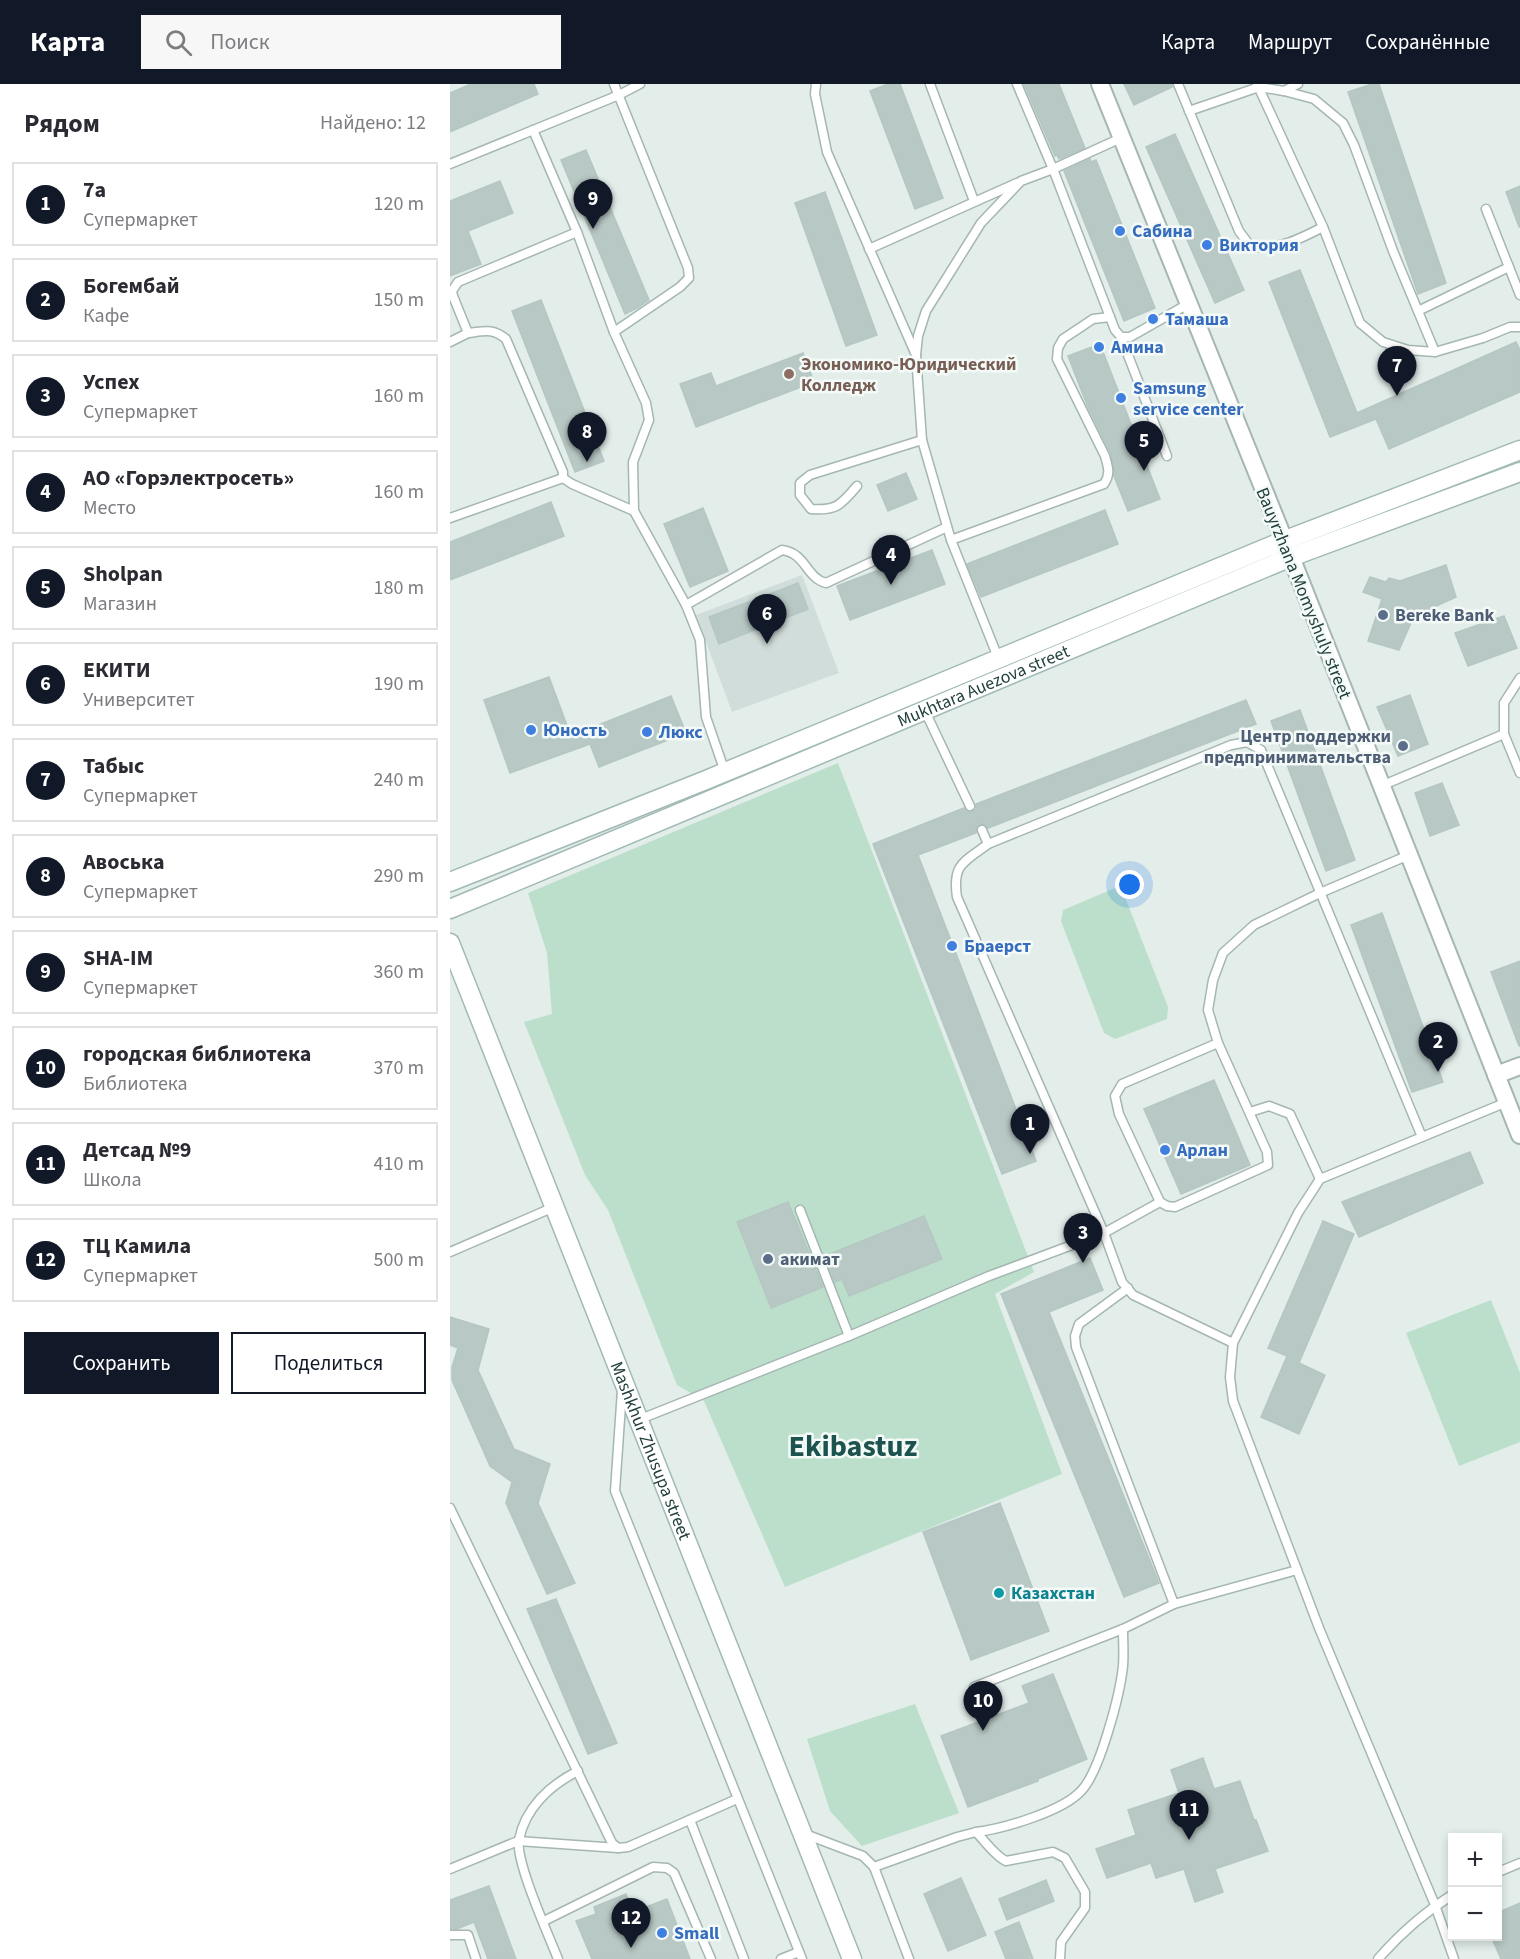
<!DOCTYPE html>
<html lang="ru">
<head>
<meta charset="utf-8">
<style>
  body { margin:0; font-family:"Source Sans 3",sans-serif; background:#f7f7f7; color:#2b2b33 }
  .controls { position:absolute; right:18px; bottom:18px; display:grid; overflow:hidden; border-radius:0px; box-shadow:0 3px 9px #0003 }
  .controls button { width:54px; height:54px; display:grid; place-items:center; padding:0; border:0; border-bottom:2px solid #e1e1e2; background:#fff; color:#2b2b33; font:30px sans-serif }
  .you { position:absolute; left:680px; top:801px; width:21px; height:21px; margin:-15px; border:4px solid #fff; border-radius:50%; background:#1a73e8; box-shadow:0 0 0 9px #1a73e833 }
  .badge { display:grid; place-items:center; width:39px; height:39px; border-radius:50%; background:#111827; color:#fff; font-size:20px; font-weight:700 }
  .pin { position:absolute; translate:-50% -50px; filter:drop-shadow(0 2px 3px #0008) }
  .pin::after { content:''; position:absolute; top:32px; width:21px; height:18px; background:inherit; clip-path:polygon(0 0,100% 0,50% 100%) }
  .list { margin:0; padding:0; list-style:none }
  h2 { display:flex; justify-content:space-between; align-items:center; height:78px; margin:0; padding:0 24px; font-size:26px }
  h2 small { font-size:20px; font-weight:400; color:#7c7c81 }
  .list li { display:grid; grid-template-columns:39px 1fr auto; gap:18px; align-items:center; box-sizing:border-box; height:84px; margin:0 12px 12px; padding:0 12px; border:2px solid #e1e1e2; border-radius:0px }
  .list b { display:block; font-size:22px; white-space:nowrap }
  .list p { margin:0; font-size:20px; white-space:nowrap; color:#7c7c81 }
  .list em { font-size:20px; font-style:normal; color:#7c7c81 }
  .actions { display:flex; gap:12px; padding:18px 24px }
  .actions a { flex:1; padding:14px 0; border:2px solid #111827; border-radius:0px; text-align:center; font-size:21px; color:#111827 }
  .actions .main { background:#111827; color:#fff }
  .icon { flex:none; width:33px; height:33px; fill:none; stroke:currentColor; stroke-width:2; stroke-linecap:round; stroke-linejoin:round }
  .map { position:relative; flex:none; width:1070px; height:1875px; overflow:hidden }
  header { display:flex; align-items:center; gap:36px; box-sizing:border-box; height:84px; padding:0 30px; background:#111827; color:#fff }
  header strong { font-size:28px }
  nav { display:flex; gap:33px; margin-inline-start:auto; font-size:21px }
  .search { width:420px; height:54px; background:#f7f7f7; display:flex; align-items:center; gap:15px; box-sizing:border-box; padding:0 21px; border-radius:0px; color:#7c7c81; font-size:22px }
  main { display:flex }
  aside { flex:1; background:#fff }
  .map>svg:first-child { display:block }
  .built { fill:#d1ddda }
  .green { fill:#bcdfcb }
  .building { fill:#b8c8c4; stroke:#b5c7c3; stroke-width:1.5 }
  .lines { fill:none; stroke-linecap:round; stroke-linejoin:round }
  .lane-casing { stroke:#a5b6b3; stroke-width:11 }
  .street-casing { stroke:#a5b6b3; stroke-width:20 }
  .secondary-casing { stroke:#a1bab5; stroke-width:21 }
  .lane { stroke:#fff; stroke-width:8 }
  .street { stroke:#fff; stroke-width:16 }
  .secondary { stroke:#fff; stroke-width:18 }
  .shop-dot { fill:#3f7fe0; stroke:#f4faf8; stroke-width:2 }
  .education-dot { fill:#8d6e63; stroke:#f4faf8; stroke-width:2 }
  .service-dot { fill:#5c6f8a; stroke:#f4faf8; stroke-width:2 }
  .culture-dot { fill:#0f9aa8; stroke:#f4faf8; stroke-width:2 }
  .labels { text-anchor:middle; stroke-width:5; stroke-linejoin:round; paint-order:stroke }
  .shop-label { font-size:18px; font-weight:bold; fill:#366cbe; stroke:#f4faf8; text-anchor:start }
  .education-label { font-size:18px; font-weight:bold; fill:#785e54; stroke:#f4faf8; text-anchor:start }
  .street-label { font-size:18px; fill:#22403d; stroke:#f4faf8 }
  .service-label { font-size:18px; font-weight:bold; fill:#4e5e75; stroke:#f4faf8; text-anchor:start }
  .culture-label { font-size:18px; font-weight:bold; fill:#0d838f; stroke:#f4faf8; text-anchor:start }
  .town-label { font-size:30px; font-weight:bold; fill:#1d534e; stroke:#f4faf8 }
</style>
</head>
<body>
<header>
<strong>Карта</strong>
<div class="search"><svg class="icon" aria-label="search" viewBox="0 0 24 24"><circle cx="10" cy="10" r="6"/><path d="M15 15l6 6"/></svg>Поиск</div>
<nav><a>Карта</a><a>Маршрут</a><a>Сохранённые</a></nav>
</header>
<main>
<aside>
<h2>Рядом<small>Найдено: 12</small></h2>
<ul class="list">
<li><span class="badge">1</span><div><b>7а</b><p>Супермаркет</p></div><em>120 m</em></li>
<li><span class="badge">2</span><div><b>Богембай</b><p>Кафе</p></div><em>150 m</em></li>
<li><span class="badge">3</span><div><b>Успех</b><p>Супермаркет</p></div><em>160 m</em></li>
<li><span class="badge">4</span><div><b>АО «Горэлектросеть»</b><p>Место</p></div><em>160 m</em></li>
<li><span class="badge">5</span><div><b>Sholpan</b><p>Магазин</p></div><em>180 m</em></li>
<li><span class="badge">6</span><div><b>ЕКИТИ</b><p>Университет</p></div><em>190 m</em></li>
<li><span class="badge">7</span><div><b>Табыс</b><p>Супермаркет</p></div><em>240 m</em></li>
<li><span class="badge">8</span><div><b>Авоська</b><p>Супермаркет</p></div><em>290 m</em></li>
<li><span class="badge">9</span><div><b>SHA-IM</b><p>Супермаркет</p></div><em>360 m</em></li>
<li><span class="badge">10</span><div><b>городская библиотека</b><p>Библиотека</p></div><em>370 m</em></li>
<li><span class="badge">11</span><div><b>Детсад №9</b><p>Школа</p></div><em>410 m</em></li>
<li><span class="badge">12</span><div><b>ТЦ Камила</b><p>Супермаркет</p></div><em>500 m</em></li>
</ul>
<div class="actions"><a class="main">Сохранить</a><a>Поделиться</a></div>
</aside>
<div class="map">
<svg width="1070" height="1875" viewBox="0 0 1070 1875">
  <rect width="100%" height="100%" fill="#e3eeeb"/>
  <polygon class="built" points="352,491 389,589 282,628 246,531"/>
  <g class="green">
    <polygon points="388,679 584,1188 545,1210 612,1390 335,1503 254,1317 227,1301 158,1126 135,1091 74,938 102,930 97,869 78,809"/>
    <polygon points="665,804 675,813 718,923 717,935 665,955 654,949 611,837 613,826"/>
    <polygon points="1041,1216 1070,1289 1070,1358 1009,1382 956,1249"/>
    <polygon points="465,1620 509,1729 412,1762 380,1727 357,1655"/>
  </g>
  <g class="building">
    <polygon points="21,0 84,0 88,10 0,48 0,9"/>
    <polygon points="438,0 450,0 493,114 465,125 420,7"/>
    <polygon points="574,0 609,0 635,64 609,75 607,71 605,72"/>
    <polygon points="674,0 722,0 722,3 684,21"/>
    <polygon points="922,0 929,0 996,199 968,210 898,8"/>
    <polygon points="725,50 794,206 765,219 696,63"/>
    <polygon points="136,66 199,216 187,224 175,230 111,76"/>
    <polygon points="640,75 641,78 646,76 705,224 674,237 614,87"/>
    <polygon points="50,97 63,129 18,147 31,180 0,192 0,117"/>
    <polygon points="1070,102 1070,142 1069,143 1056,108"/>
    <polygon points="375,108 427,251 396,262 345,119"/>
    <polygon points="850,186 907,329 1066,258 1070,266 1070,308 939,365 926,335 880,353 819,198"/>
    <polygon points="91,216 154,377 125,388 62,227"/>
    <polygon points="650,260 710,415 678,427 664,392 661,370 637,321 618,272"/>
    <polygon points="353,269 364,298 246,343 230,300 261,289 266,302"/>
    <polygon points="456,389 467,415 438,427 427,401"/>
    <polygon points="101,418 114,452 0,496 0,458"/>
    <polygon points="253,424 278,487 240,503 214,440"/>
    <polygon points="655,426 668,460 531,513 517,480"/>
    <polygon points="482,466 495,500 400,536 387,502"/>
    <polygon points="996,481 1006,513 964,532 949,566 918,557 932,515 913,508 920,493 936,498 939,494 950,497"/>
    <polygon points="348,499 358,525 269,560 259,533"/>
    <polygon points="1054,532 1067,564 1018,582 1005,549"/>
    <polygon points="99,593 121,652 221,612 236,649 149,683 140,660 60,689 34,616"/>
    <polygon points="960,611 978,660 948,672 927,623"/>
    <polygon points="796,616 806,640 538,744 535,741 530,740 527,743 526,749 468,771 586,1077 552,1090 423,760 514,724 517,728 522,728 526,725 526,720"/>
    <polygon points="850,626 905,776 876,787 821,637"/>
    <polygon points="992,699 1009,741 980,752 965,709"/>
    <polygon points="932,829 993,998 962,1008 901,841"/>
    <polygon points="1070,877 1070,962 1069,962 1041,888"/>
    <polygon points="764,996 800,1081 731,1110 694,1025"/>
    <polygon points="1020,1068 1033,1099 909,1153 892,1118"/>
    <polygon points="338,1118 373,1203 321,1224 287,1138"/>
    <polygon points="474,1132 492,1175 399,1212 392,1195 385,1198 375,1172"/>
    <polygon points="873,1137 904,1150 849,1279 875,1291 849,1350 811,1333 837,1272 818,1264"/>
    <polygon points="640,1174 653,1206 599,1228 709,1499 674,1513 551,1210"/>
    <polygon points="0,1233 39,1245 28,1286 64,1365 100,1380 88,1419 125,1499 97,1510 56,1419 62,1398 40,1382 2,1296 2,1283 8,1264 0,1261"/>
    <polygon points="550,1419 599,1547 521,1576 473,1448"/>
    <polygon points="106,1515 167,1659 138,1670 77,1525"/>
    <polygon points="603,1590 637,1675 588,1695 588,1697 518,1723 491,1652 579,1619 572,1602"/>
    <polygon points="753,1674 764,1705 790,1697 804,1736 806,1736 818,1767 765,1785 773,1808 745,1818 734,1785 706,1794 701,1779 657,1794 646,1765 686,1751 678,1726 729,1709 721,1686"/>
    <polygon points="511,1794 536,1851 498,1867 474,1810"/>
    <polygon points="596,1796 604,1817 557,1836 549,1815"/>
    <polygon points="39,1802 49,1829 66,1875 38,1875 24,1838 7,1845 0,1845 0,1816"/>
    <polygon points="176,1810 183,1828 217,1815 240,1875 142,1875 126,1837 146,1830 144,1823"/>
    <polygon points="1070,1819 1070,1875 1051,1875 1041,1852 1047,1852 1047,1829"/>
    <polygon points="569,1838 583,1875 556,1875 545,1848"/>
  </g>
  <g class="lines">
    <g class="lane-casing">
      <g id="lane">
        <polyline points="164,0 238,184 239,194 230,203 164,248 196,319 199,336 183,378 184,427 236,521 250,556 256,633 275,688"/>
        <polyline points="366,0 365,10 377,68 466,271"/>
        <polyline points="480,0 524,117"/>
        <polyline points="567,0 603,85 665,246 671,253 680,253 738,220"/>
        <path d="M728 0 789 147 801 163C832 164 846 157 873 143"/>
        <polyline points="807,0 873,143 910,239 933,258 958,266 985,268 1033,254 1060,243 1070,243"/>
        <polyline points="834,7 848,0"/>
        <polyline points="739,27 809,3 834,7 864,15 893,39 904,61 943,167 985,268"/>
        <polyline points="83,46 127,148 164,248"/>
        <polyline points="0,80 169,11 190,0"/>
        <polyline points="1036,125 1070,211"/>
        <polyline points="419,165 567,99"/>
        <polyline points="968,227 1059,183"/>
        <path d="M18 249C35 247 43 244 56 255L113 388V394"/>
        <polyline points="671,253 717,372"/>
        <polyline points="0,258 18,249 3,212 2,207 8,198 127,148"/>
        <path d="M407 402C391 421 386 427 361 425L350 411V399L360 391 472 356"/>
        <polyline points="0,434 113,394 122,400 184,427"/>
        <path d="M501 456 654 400C661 390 658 383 655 372L607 275 608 264 613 255 643 235 660 233"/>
        <path d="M236 521 332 466C356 469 356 494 376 499L497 443"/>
        <polyline points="549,576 501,456 472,356 466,271 468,252 476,227 531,139 571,97 603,85 671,54"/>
        <polyline points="1070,594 1054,619 1054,650 1070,689"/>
        <polyline points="474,625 520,722"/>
        <polyline points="931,702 1054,650"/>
        <polyline points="532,746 538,760 781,661 797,658 811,666 972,1053"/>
        <path d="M538 760C514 778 502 780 507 813L654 1149 672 1198 683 1211 783 1259"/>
        <polyline points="800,1028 819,1022 840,1030 870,1095"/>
        <polyline points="710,1118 669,1030 665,1012 672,1000 768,959"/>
        <polyline points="350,1126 399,1252"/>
        <polyline points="0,1168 104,1123"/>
        <polyline points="678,1204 629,1240 625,1252 626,1263 724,1520"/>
        <polyline points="172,1306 165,1407 352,1875"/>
        <polyline points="188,1336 399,1252 539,1192 654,1149 710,1118 717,1122 725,1123 818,1081 817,1068 768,959 758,926 763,896 773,869 804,841 870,809 959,771"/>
        <polyline points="0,1424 162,1759 168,1764 178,1763 287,1715"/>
        <polyline points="524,1603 673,1545 724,1520 847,1486"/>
        <polyline points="240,1736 294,1875"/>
        <path d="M526 1748C553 1745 613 1727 631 1707 650 1688 670 1610 673 1582 674 1570 673 1557 673 1545"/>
        <path d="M355 1750 413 1772 424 1783 507 1753 526 1748C535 1757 545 1772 556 1777L603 1768 615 1774 635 1808V1824L611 1858 610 1875"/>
        <polyline points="424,1783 459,1875"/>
        <polyline points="0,1785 68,1757 168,1764"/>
        <polyline points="1048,1788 1070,1779"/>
        <polyline points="94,1837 203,1783 217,1784 224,1789 261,1875"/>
        <polyline points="0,1851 18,1851 26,1875"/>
        <path d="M108 1875C99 1852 65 1777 69 1756 75 1724 100 1701 128 1687"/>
        <polyline points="331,1875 349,1868"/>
        <path d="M928 1875C949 1851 975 1828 1002 1811"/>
        <polyline points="1004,1875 985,1821 869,1544 783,1317 780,1293 783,1259 848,1129 870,1095 1057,1018"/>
      </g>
    </g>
    <g class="street-casing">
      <g id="street">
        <polyline points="650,0 841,473 1070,1051"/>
        <polyline points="1046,991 1070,982"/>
      </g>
    </g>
    <g class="secondary-casing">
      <g id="secondary">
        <polyline points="0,798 256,696 833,457 1070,366"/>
        <path id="s1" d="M0 825 841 473 1070 388"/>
        <path id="s2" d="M0 859 402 1875"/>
      </g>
    </g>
    <use href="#lane" class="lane"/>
    <use href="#street" class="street"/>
    <use href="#secondary" class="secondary"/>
  </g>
  <g class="shop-dot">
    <circle cx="670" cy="147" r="6"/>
    <circle cx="757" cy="161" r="6"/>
    <circle cx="703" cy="235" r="6"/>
    <circle cx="649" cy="263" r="6"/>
    <circle cx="671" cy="314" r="6"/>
    <circle cx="81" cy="646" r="6"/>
    <circle cx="197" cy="648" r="6"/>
    <circle cx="502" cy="862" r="6"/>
    <circle cx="715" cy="1066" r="6"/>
    <circle cx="212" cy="1849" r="6"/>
  </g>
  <circle class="education-dot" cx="339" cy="290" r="6"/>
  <g class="service-dot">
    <circle cx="933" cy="531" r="6"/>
    <circle cx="953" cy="662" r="6"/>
    <circle cx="318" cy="1175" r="6"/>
  </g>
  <circle class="culture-dot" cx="549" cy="1509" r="6"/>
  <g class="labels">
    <g class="shop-label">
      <text x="682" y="153">Сабина</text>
      <text x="769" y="167">Виктория</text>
      <text x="715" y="241">Тамаша</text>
      <text x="661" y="269">Амина</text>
      <text x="683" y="310">Samsung<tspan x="683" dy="21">service center</tspan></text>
      <text x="93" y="652">Юность</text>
      <text x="209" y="654">Люкс</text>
      <text x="514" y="868">Браерст</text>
      <text x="727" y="1072">Арлан</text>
      <text x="224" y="1855">Small</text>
    </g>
    <g class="education-label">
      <text x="351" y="286">Экономико-Юридический<tspan x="351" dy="21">Колледж</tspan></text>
    </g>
    <g class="street-label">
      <text transform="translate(854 509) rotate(68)" y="6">Bauyrzhana Momyshuly street</text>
      <text dy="6" stroke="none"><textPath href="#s1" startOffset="578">Mukhtara Auezova street</textPath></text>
      <text dy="6" stroke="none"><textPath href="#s2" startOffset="546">Mashkhur Zhusupa street</textPath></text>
    </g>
    <g class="service-label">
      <text x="945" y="537">Bereke Bank</text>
      <text x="941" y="658" text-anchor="end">Центр поддержки<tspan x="941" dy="21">предпринимательства</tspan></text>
      <text x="330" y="1181">акимат</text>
    </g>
    <g class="culture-label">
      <text x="561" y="1515">Казахстан</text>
    </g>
    <g class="town-label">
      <text x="403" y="1372">Ekibastuz</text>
    </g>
  </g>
</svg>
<div class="controls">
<button>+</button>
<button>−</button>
</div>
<div class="you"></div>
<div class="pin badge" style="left:580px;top:1070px">1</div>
<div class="pin badge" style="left:988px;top:988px">2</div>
<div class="pin badge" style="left:633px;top:1179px">3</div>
<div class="pin badge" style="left:441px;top:501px">4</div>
<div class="pin badge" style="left:694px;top:387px">5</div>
<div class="pin badge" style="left:317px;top:560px">6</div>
<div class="pin badge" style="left:947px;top:312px">7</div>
<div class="pin badge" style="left:137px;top:378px">8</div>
<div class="pin badge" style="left:143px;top:145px">9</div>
<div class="pin badge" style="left:533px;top:1647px">10</div>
<div class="pin badge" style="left:739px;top:1756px">11</div>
<div class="pin badge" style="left:181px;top:1864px">12</div>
</div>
</main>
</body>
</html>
